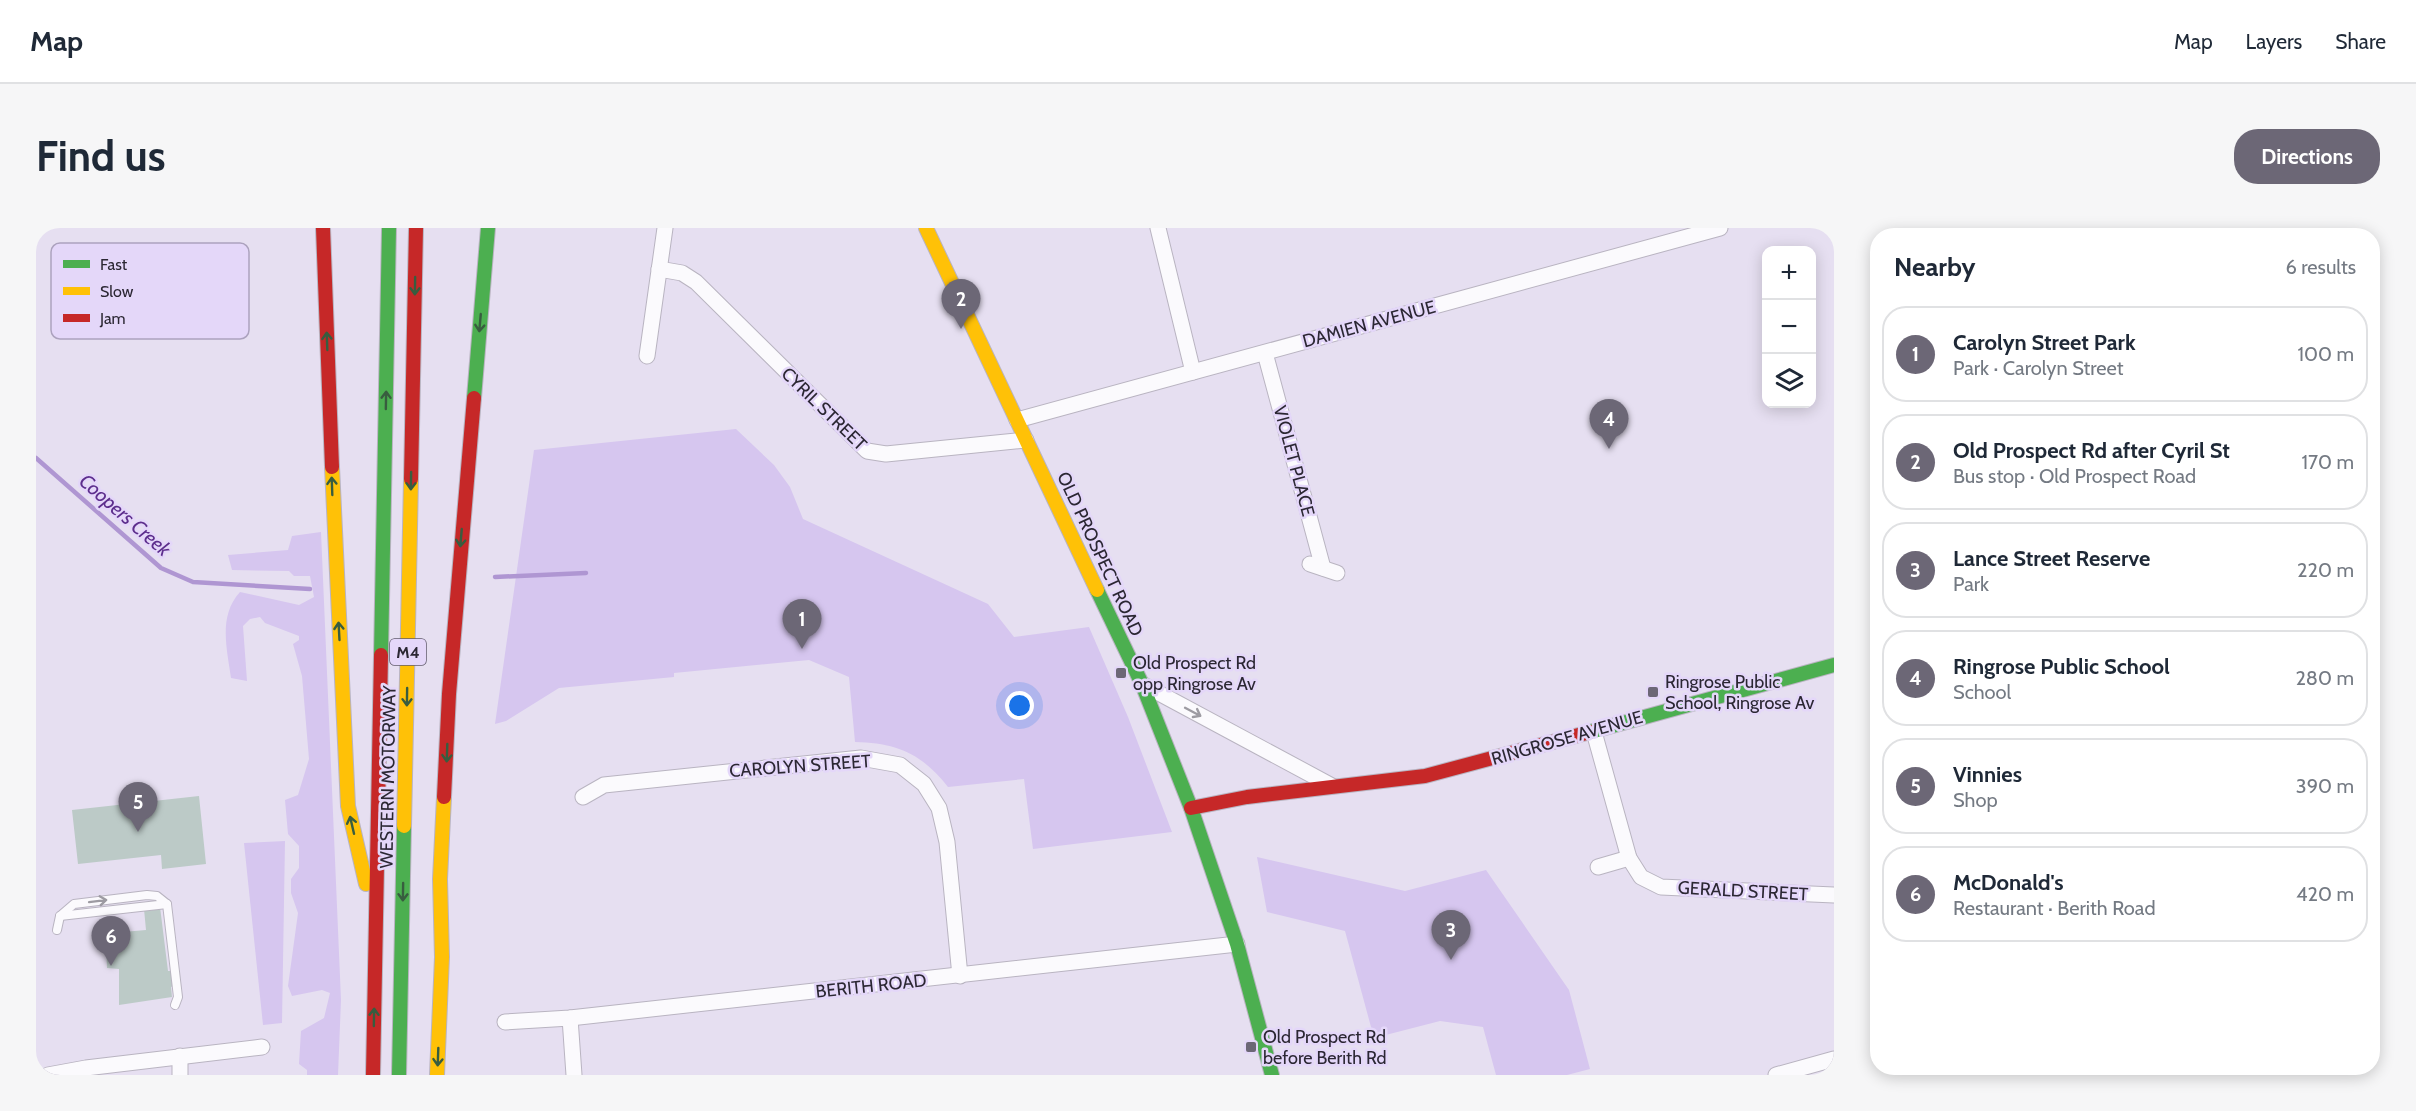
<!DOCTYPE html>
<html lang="en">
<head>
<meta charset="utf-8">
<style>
  body { margin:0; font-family:Cabin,sans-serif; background:#f6f6f7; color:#1f2937 }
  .controls { position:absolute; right:18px; top:18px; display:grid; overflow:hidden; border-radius:12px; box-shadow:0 3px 15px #0003 }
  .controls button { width:54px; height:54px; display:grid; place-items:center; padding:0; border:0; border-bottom:2px solid #e0e1e3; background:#fff; color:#1f2937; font:30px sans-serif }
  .you { position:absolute; left:984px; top:478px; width:21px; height:21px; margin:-15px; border:4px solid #fff; border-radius:50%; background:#1a73e8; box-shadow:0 0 0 9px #1a73e833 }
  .badge { display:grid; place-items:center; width:39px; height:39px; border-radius:50%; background:#6c6776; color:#fff; font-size:20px; font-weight:700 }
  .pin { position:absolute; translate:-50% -50px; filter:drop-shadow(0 2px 3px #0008) }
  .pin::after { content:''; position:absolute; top:32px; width:21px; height:18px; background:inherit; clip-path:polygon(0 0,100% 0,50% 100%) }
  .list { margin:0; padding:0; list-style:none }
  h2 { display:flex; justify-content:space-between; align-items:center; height:78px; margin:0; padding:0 24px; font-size:26px }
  h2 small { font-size:20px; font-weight:400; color:#747a83 }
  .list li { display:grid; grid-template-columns:39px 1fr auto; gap:18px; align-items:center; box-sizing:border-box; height:96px; margin:0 12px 12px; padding:0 12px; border:2px solid #e0e1e3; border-radius:24px }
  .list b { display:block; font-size:22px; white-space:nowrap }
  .list p { margin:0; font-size:20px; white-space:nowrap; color:#747a83 }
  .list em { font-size:20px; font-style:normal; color:#747a83 }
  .icon { flex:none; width:33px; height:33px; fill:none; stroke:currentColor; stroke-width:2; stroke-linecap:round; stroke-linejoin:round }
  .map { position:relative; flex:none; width:1798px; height:847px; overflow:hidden; border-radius:24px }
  header { display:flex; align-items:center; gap:36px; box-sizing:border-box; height:84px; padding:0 30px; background:#fff; border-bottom:2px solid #e0e1e3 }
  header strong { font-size:28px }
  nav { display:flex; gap:33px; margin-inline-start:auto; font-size:21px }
  .intro { display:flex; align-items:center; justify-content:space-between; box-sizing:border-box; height:144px; padding:0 36px }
  h1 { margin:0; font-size:42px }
  .button { padding:15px 27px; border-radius:24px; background:#6c6776; color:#fff; font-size:21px; font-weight:700 }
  main { display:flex; gap:36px; padding:0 36px }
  aside { flex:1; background:#fff; border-radius:24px; box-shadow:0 3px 15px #0003 }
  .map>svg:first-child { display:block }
  .green { fill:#d6c6ef }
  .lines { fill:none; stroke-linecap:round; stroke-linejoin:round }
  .stream { stroke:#af96d2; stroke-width:4.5 }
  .building { fill:#bccac7 }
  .lane-casing { stroke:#b9b4c1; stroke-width:10 }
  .street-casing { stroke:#b9b4c1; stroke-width:17 }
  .fast-casing { stroke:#b9b4c1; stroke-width:16 }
  .slow-casing { stroke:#b9b4c1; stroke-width:16 }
  .jam-casing { stroke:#b9b4c1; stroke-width:16 }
  .lane { stroke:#fbfafd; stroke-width:8 }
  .street { stroke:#fbfafd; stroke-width:15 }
  .fast { stroke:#4caf50; stroke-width:14 }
  .slow { stroke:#ffc107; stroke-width:14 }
  .jam { stroke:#c62828; stroke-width:14 }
  .oneway { stroke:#385d3f }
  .oneway2 { stroke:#9d9ba2 }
  .poi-dot { fill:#6c6776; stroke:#e4d7f9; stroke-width:2 }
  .labels { text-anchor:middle; stroke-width:5; stroke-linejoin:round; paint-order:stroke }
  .shield { fill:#e4d7f9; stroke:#625c6e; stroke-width:1.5 }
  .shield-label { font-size:16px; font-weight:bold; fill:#2b2733 }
  .street-label { font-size:18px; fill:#2b2733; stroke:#e4d7f9 }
  .poi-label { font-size:18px; fill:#2b2733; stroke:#e4d7f9; text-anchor:start }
  .water-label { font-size:20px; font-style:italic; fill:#5d2e8d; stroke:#e4d7f9 }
  .key { fill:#e4d7f9; stroke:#aca2be; stroke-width:1.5 }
  .key-label { font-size:16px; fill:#2b2733 }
</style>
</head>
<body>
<header>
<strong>Map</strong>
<nav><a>Map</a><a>Layers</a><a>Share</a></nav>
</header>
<div class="intro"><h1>Find us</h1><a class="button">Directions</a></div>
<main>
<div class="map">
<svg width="1798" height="847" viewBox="0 0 1798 847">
  <rect width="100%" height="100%" fill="#e6dff1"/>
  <g class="green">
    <path d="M700 201 738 237 754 259 767 291 952 376 978 409 1053 399 1092 489 1136 604 997 621 988 551 912 559C886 526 862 515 819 514L813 449 773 432 638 445V449L523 460 470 493 459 496 498 222Z"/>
    <path d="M285 304 305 772 302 847H271V842L263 836 265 803 288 790 294 765 286 762 256 768 252 758 262 685 255 665V651L263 640V618L252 606 249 572 262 567 273 531 266 448 257 416 263 412V408L229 395 224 389 214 391 207 398 211 453 195 450C191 421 182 388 204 364L263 377 278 369 274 348H258L253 343 196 342 192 327 252 322 256 308Z"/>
    <polygon points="249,613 246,795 227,797 208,615"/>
    <polygon points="1221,629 1369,663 1450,642 1533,762 1554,841 1531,847 1460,847 1447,799 1404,793 1338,810 1309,703 1231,684"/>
  </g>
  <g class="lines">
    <g class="stream">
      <polyline points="0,230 125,340 157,354 274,361"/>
      <polyline points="459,349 550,345"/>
    </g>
  </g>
  <g class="building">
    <polygon points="163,568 170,636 126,641 125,627 42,636 36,582"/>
    <polygon points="124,679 132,743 135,743 137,758 135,759 136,769 83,777 83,741 71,740 70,718 88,717 87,704 110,702 108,681"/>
  </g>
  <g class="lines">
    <g class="lane-casing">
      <g id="lane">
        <polyline points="24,688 131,676"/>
        <polyline points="21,702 24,688 38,676 111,667 121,668 131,676 142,769 139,777"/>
      </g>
    </g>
    <g class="street-casing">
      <g id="street">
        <polyline points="1122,0 1157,144"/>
        <polyline points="623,41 646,45 660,54 831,223 850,226 990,212"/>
        <polyline points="1229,125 1287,340"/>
        <polyline points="611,128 629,0"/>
        <polyline points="981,192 1684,0"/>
        <polyline points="1274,336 1301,345"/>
        <polyline points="1106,456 1296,558"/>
        <polyline points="1558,504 1593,630 1605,649 1625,659 1798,667"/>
        <polyline points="547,569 568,557 825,530 864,537 888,556 903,580 911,614 924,748"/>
        <polyline points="1562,639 1593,630"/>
        <polyline points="534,790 538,847"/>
        <polyline points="469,794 534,790 1201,716"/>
        <polyline points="12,847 50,840 226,819"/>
        <polyline points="144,847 144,828"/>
        <polyline points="1740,847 1798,831"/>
      </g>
    </g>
    <g class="fast-casing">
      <g id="fast">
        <polyline points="438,170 452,0"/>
        <polyline points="1061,362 1106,456 1155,580 1201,716 1236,847"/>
        <polyline points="345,427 353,0"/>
        <polyline points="1554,504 1798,437"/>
        <polyline points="363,847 368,598"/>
      </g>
    </g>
    <g class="slow-casing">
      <g id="slow">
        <polyline points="890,0 1061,362"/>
        <polyline points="296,239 312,578 330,656"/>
        <polyline points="368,598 375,251"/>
        <polyline points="401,847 406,729 404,651 408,569"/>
      </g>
    </g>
    <g class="jam-casing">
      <g id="jam">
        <polyline points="287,0 296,239"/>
        <polyline points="375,251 380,0"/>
        <polyline points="408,569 413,466 438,170"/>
        <polyline points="1155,580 1211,569 1389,548 1554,504"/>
        <polyline points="337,847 345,427"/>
      </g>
    </g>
    <use href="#lane" class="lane"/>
    <use href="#street" class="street"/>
    <use href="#fast" class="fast"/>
    <use href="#slow" class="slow"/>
    <use href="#jam" class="jam"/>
  </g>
  <defs><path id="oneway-shaft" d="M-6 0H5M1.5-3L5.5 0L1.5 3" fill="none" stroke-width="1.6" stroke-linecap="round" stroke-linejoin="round" transform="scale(1.5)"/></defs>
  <g class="oneway">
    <use href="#oneway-shaft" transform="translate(379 58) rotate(91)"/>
    <use href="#oneway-shaft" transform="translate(444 95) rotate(95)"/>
    <use href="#oneway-shaft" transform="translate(291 113) rotate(-92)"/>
    <use href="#oneway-shaft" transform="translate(350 172) rotate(-89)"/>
    <use href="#oneway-shaft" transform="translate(375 253) rotate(91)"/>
    <use href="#oneway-shaft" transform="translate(296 258) rotate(-92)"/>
    <use href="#oneway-shaft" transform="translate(425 310) rotate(95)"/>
    <use href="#oneway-shaft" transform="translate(303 403) rotate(-93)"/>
    <use href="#oneway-shaft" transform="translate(371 469) rotate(91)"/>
    <use href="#oneway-shaft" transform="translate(411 525) rotate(92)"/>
    <use href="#oneway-shaft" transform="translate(316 597) rotate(-103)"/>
    <use href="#oneway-shaft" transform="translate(367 664) rotate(91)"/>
    <use href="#oneway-shaft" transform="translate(338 789) rotate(-89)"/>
    <use href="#oneway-shaft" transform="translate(402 829) rotate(92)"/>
  </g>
  <g class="oneway2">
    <use href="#oneway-shaft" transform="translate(1157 484) rotate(28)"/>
    <use href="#oneway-shaft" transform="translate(62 673) rotate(-7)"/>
  </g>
  <g class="poi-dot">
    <rect x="1079" y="439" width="12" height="12" rx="3"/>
    <rect x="1611" y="458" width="12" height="12" rx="3"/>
    <rect x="1209" y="813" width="12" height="12" rx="3"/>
  </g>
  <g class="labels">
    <rect class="shield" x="354" y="411" width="36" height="26" rx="4.5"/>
    <g class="shield-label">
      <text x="372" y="430">M4</text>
    </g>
    <g class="street-label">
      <text transform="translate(1333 96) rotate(-15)" y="6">DAMIEN AVENUE</text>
      <text transform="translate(788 181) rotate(44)" y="6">CYRIL STREET</text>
      <text transform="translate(1258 233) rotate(75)" y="6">VIOLET PLACE</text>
      <text transform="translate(1064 326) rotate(65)" y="6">OLD PROSPECT ROAD</text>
      <text transform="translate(1531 510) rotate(-16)" y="6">RINGROSE AVENUE</text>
      <text transform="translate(764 538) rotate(-4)" y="6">CAROLYN STREET</text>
      <text transform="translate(352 549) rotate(-89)" y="6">WESTERN MOTORWAY</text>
      <text transform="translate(1707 663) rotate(3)" y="6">GERALD STREET</text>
      <text transform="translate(835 758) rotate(-6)" y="6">BERITH ROAD</text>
    </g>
    <g class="poi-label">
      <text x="1097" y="441">Old Prospect Rd<tspan x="1097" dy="21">opp Ringrose Av</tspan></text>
      <text x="1629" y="460">Ringrose Public<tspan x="1629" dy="21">School, Ringrose Av</tspan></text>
      <text x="1227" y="815">Old Prospect Rd<tspan x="1227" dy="21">before Berith Rd</tspan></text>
    </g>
    <g class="water-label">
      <text transform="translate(89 287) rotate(41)" y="7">Coopers Creek</text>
    </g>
  </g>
  <rect x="15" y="15" width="198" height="96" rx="9" class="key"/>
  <rect x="27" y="32" width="27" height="8" fill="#4caf50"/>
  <rect x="27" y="59" width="27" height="8" fill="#ffc107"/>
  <rect x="27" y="86" width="27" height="8" fill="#c62828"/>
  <g class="key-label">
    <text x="64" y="42">Fast</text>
    <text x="64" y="69">Slow</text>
    <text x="64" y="96">Jam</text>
  </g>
</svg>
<div class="controls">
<button>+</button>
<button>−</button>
<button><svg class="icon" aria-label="layers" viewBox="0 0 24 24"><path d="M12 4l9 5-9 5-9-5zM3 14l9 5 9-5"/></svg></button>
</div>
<div class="you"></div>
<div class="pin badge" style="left:766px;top:421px">1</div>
<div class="pin badge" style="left:925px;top:101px">2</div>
<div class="pin badge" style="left:1415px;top:732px">3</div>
<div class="pin badge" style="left:1573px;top:221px">4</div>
<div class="pin badge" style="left:102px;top:604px">5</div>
<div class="pin badge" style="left:75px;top:738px">6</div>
</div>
<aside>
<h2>Nearby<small>6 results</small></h2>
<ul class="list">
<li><span class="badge">1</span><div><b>Carolyn Street Park</b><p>Park · Carolyn Street</p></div><em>100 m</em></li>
<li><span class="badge">2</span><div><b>Old Prospect Rd after Cyril St</b><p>Bus stop · Old Prospect Road</p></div><em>170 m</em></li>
<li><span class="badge">3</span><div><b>Lance Street Reserve</b><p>Park</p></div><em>220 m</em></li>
<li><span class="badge">4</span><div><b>Ringrose Public School</b><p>School</p></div><em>280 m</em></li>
<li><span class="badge">5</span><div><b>Vinnies</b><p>Shop</p></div><em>390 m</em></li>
<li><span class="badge">6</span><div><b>McDonald's</b><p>Restaurant · Berith Road</p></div><em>420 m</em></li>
</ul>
</aside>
</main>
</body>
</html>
